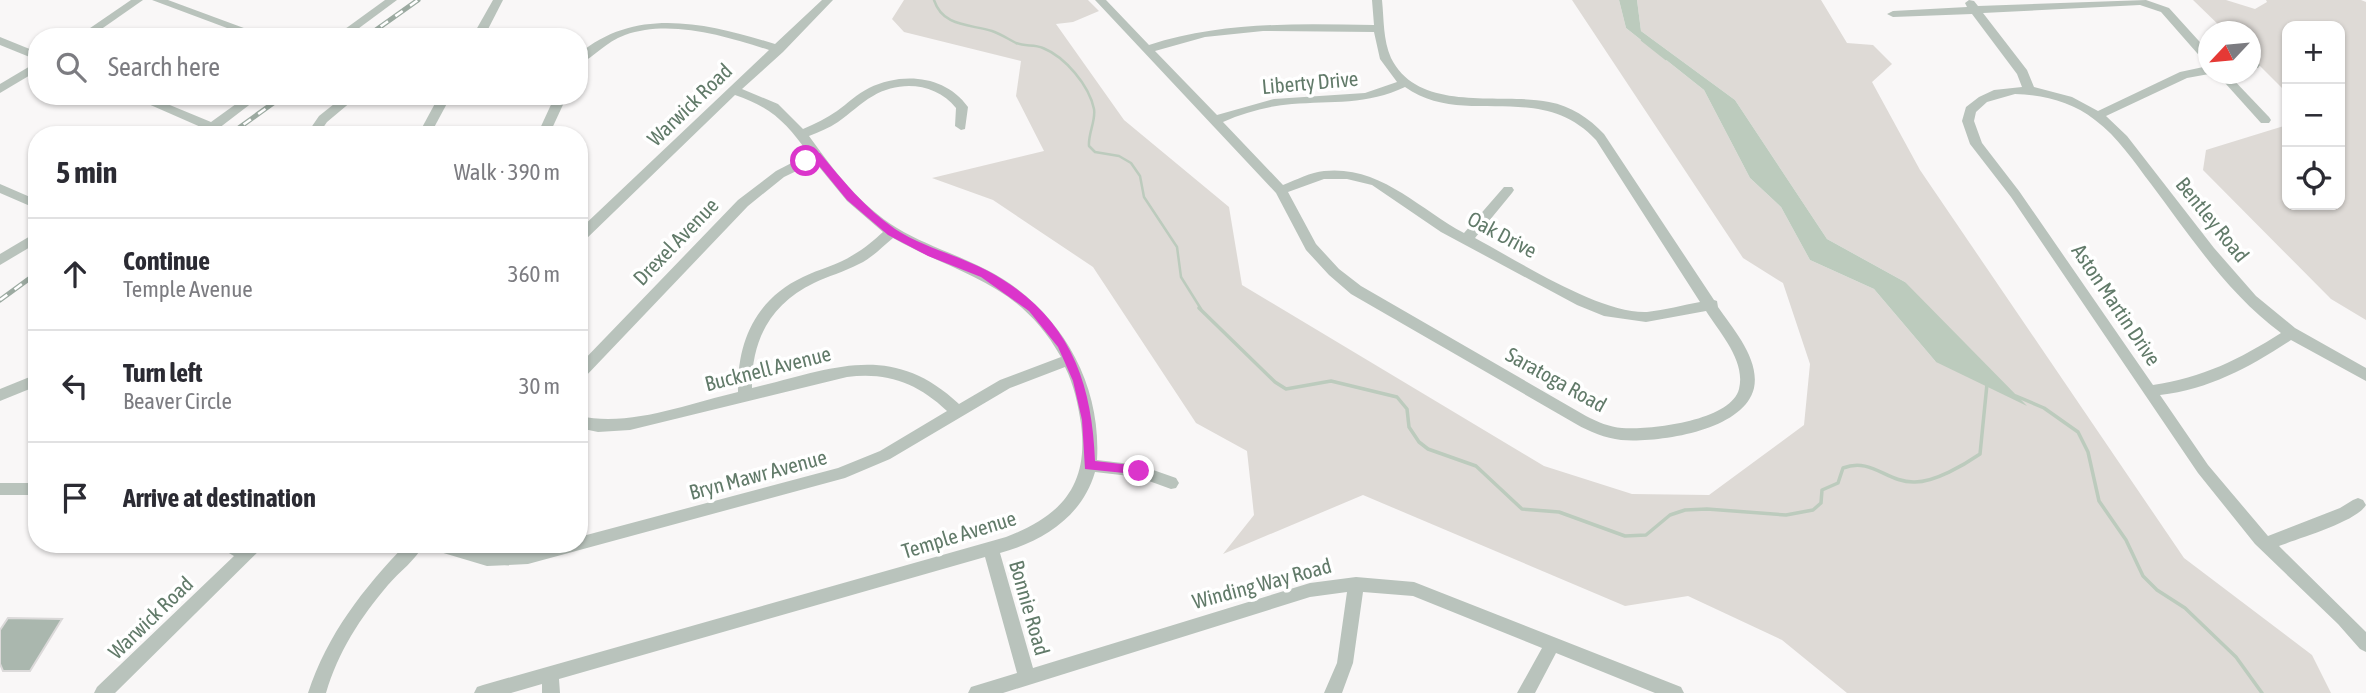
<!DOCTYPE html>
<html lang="en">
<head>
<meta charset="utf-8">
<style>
  body { margin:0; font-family:"Asap Condensed",sans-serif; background:#f7f7f7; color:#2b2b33 }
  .controls { position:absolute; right:21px; top:21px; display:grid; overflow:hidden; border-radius:14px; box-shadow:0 2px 5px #0004 }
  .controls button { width:63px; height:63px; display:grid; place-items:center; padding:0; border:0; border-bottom:2px solid #e1e1e2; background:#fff; color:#2b2b33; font:35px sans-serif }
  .compass { position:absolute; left:2198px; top:21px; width:63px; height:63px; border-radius:50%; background:#fff; box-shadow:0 2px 5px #0004; rotate:244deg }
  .stop { position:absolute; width:21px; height:21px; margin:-16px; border:5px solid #db35cb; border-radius:50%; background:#fff }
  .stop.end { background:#db35cb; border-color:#fff; box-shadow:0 2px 7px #0008 }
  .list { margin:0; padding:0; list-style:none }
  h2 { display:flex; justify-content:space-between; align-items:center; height:91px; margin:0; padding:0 28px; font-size:30px }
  h2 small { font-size:23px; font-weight:400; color:#7c7c81 }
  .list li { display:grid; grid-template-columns:46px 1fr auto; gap:21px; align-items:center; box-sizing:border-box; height:112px; padding:0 28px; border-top:2px solid #e1e1e2 }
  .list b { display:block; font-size:26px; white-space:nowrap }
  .list p { margin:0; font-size:23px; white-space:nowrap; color:#7c7c81 }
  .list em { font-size:23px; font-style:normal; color:#7c7c81 }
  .icon { flex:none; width:38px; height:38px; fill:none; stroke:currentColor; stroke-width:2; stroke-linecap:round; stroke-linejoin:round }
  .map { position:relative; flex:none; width:2366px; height:693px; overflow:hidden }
  .search { position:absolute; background:#fff; box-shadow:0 2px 5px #0004; left:28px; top:28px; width:560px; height:77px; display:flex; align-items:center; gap:18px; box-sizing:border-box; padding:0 24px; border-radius:28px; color:#7c7c81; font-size:26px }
  .panel { position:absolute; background:#fff; box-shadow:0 2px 5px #0004; left:28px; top:126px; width:560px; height:427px; border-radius:28px }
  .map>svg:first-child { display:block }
  .green { fill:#dedad6 }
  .water { fill:#bccbbd }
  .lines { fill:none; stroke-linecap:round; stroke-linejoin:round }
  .stream-far1 { stroke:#bccbbd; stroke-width:2.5 }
  .stream { stroke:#bccbbd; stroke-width:3.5 }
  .building { fill:#aab7ae; stroke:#dbd9d9; stroke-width:2 }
  .minor { fill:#b9c3bc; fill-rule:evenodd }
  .rail-casing { stroke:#9caaa1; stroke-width:5 }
  .rail { stroke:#fff; stroke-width:2.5; stroke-dasharray:9; stroke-linecap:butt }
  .route { fill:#db35cb }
  .labels { text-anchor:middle; stroke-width:7; stroke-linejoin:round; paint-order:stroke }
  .street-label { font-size:21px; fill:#617a69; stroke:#fff }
</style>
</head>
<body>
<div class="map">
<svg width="2366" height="693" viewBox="0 0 2366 693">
  <rect width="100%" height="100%" fill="#f9f7f7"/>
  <g class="green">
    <polygon points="904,0 1088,0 1099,11 1073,22 1056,24 1124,120 1229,207 1242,285 1544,466 1632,494 1709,495 1804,425 1810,364 1783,283 1743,258 1572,0 1619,0 1626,28 1704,90 1750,178 1781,207 1810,260 1874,289 1936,362 1905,282 1827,239 1735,100 1641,31 1637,0 1821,0 1847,43 1873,45 1892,64 1872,82 1920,170 2184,558 2312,655 2331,693 1847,693 1782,640 1688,596 1625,606 1363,495 1223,554 1254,515 1247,451 1196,423 1093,267 993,200 932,178 1044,151 1016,96 1021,61 904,32 892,19"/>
    <polygon points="2193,0 2226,0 2255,9 2267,2 2266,0 2361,0 2366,2 2366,320 2331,299 2203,170 2206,150 2287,125 2287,205 2340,205 2340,26 2287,26 2287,93 2251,57 2250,32 2225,31"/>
  </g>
  <polygon class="water" points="1619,0 1637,0 1641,31 1735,100 1827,239 1905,282 2027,406 1936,362 1874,289 1810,260 1781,207 1750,178 1704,90 1626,28"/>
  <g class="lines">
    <g class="stream-far1">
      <path d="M934 0C943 27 969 24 992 31 1001 34 1008 39 1016 43 1025 47 1034 44 1043 48 1065 57 1089 85 1094 109 1096 121 1088 133 1089 146L1095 152 1119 156 1131 163 1140 176 1144 197 1177 247 1181 277 1201 309"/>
      <polyline points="1642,40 1666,59"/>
    </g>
    <g class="stream">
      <path d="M1199 308 1275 382 1286 389 1331 381 1397 397 1407 409 1409 427 1419 442 1428 449 1476 466 1522 509 1559 512 1625 536 1646 535 1670 515 1685 510 1707 509 1786 515 1813 510 1821 503 1822 490 1838 483 1843 468C1872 457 1887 483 1915 482 1935 482 1964 465 1980 454L1987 384"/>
      <polyline points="2016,396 2044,408 2078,432 2088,452 2099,501 2126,540 2143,576 2157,590 2185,608 2236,657 2262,693"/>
    </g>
  </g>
  <polygon class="building" points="8,618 62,619 30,671 3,671 0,664 0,630"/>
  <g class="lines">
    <g class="minor">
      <polygon points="131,0 143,0 90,37 77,37"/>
      <polygon points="152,0 168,0 268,37 251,37"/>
      <polygon points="385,0 397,0 347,37 334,37"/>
      <polygon points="493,0 503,0 484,37 472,37"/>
      <path d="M822 0H833L783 52 742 89 778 104 803 129C815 124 827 118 837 111 848 103 857 94 869 88 902 72 945 75 968 107L965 129 961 130 955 126 956 108C936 83 900 80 873 96 860 103 850 114 838 122 829 128 819 132 809 136 834 171 861 206 897 228 925 245 956 254 985 269 1056 304 1102 379 1097 460L1139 465 1176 478 1179 483 1176 488 1171 489 1138 477 1095 472C1082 517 1043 541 1000 553L1033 668 1310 583 1356 577 1414 582 1681 687 1684 693H1655L1556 653 1535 693H1517L1542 648 1413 596 1363 592 1353 663 1342 693H1324L1337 663 1347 592 1310 597 1003 693H968L971 687 1017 673 985 557 559 679 560 693H542V684L511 693H474L477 687 483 685 1006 537C1061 516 1089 486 1081 424 1078 404 1074 385 1065 367L1010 388 890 459 845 478 528 564 487 566 430 549 428 544H460L487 552 528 550 550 544H579V537L838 468 880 451 947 411C917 383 888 372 847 377L630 430 598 432 579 428V416C631 427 687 404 738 392 737 341 756 299 803 277 819 269 838 265 853 255 864 249 874 240 883 232L847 201 815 162 784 177 748 206 584 378 579 380V365L738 200 776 171 809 154C786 123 773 108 735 95L584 241 579 243V230L769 50C725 36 670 19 625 35 605 42 595 57 579 64V54C637 5 709 24 775 44ZM893 238C961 276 1019 282 1061 357L1000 380 959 404C891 340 832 369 752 388 751 341 770 304 814 283 828 276 844 272 859 264 872 258 882 247 893 238Z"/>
      <path d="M1095 0H1106L1149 45C1223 21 1297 24 1374 25L1372 0H1382C1384 19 1383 40 1391 58 1419 114 1500 92 1549 102 1571 106 1589 118 1604 134L1714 300 1717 301 1718 307C1733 329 1760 359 1754 388 1744 431 1658 443 1621 440 1605 438 1590 432 1576 424L1351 294 1329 275 1306 250 1276 193ZM1263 31 1374 32 1380 59 1397 82 1365 93 1274 99 1217 115 1155 51 1205 37ZM1405 87C1464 129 1539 79 1596 140L1700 302C1683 305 1665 310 1647 312 1600 314 1518 261 1475 238L1512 193 1514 190 1512 187H1504L1464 233C1419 209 1380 165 1324 171 1311 172 1296 180 1283 185L1223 122C1245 112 1268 106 1292 104 1331 101 1368 105 1405 87ZM1324 179H1347L1372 185 1441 232 1577 305 1604 316 1646 322 1706 311C1720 333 1746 361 1739 389 1731 421 1650 430 1622 428 1609 427 1598 422 1586 416L1361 286 1339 269 1316 244 1288 192Z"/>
      <path d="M1969 0 1974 1 1978 6 2146 0 2169 8 2208 51V62L2204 61 2161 12 2140 5 1983 13 2027 70 2034 87 2072 97 2098 111 2180 72 2208 66 2209 74 2187 78 2106 116 2127 136 2214 248 2256 296 2295 328 2366 368V381L2291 340C2250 367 2210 389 2160 395L2208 465 2268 536 2340 508 2353 500 2358 498 2363 500 2366 505C2356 522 2299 538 2279 546L2366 632V652L2360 649 2338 624 2255 544 2198 473 2011 197 1970 144 1962 121 1966 107 1979 97 1994 90 2022 87 2017 74 1972 14 1893 17 1887 14 1893 11 1967 7 1965 3ZM2015 94C2044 95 2072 102 2095 120 2118 137 2134 162 2151 184 2190 236 2228 294 2281 333 2240 359 2202 378 2153 385L2019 191 1982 143 1974 121 1976 112 1987 102Z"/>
      <polygon points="0,37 37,52 37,60 0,45"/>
      <polygon points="2250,61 2258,62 2260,65 2258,68 2250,69"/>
      <polygon points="37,62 37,71 0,93 0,84"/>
      <polygon points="2217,74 2228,74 2269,117 2271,120 2269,123 2261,123"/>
      <polygon points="130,96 148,96 211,122 247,96 261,96 210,135 195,135 203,128"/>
      <polygon points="344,96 358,96 327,122 318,135 306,135 319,116"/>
      <polygon points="439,96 451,96 430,135 418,135"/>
      <polygon points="555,96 567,96 549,135 537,135"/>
      <polygon points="0,184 37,200 37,209 0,193"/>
      <polygon points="37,232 37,243 0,265 0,254"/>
      <polygon points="37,374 37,386 0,401 0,389"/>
      <rect x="0" y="483" width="37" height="12"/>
      <polygon points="220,544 245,546 266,544 115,693 94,693 97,687 234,556 222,549"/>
      <path d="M406 544H424C416 560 399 572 388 585 360 618 338 652 326 693H308C328 633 363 589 406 544Z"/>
    </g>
    <g class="rail-casing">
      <g id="rail">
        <polyline points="366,37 418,0"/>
        <polyline points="229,135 283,96"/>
        <polyline points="0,300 37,273"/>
      </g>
    </g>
    <use href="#rail" class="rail"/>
  </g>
  <path class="route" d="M813 153H820C843 181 865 208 895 229 924 248 958 255 988 271 1066 313 1092 376 1095 461L1139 466 1146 471 1144 475 1085 469 1082 420 1073 381 1058 347 1029 311 981 277 928 256 888 235 847 200 815 161 802 163V158Z"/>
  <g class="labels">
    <g class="street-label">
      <text transform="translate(1310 83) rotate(-5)" y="7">Liberty Drive</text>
      <text transform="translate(690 105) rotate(-44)" y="7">Warwick Road</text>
      <text transform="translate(2212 220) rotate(51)" y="7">Bentley Road</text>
      <text transform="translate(1502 235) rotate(28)" y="7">Oak Drive</text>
      <text transform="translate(676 242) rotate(-46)" y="7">Drexel Avenue</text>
      <text transform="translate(2116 305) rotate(56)" y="7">Aston Martin Drive</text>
      <text transform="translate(768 369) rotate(-14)" y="7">Bucknell Avenue</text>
      <text transform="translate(1556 380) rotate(29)" y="7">Saratoga Road</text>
      <text transform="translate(758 475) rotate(-15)" y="7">Bryn Mawr Avenue</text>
      <text transform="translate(959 535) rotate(-17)" y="7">Temple Avenue</text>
      <text transform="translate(1262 584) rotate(-15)" y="7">Winding Way Road</text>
      <text transform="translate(1029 608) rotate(74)" y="7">Bonnie Road</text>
      <text transform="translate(151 618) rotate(-44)" y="7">Warwick Road</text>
    </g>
  </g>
</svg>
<div class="controls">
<button>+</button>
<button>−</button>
<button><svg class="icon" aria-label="locate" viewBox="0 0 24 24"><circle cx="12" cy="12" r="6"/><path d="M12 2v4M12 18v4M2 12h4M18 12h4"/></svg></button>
</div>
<svg class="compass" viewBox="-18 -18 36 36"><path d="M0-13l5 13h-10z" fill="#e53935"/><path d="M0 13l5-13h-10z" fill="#7c7c81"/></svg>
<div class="stop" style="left:806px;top:161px"></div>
<div class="stop end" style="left:1139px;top:471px"></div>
<div class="search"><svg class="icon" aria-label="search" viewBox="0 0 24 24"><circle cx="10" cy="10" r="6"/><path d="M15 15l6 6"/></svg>Search here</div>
<section class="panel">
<h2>5 min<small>Walk · 390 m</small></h2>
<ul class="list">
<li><svg class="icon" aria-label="ahead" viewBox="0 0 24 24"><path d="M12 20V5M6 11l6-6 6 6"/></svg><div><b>Continue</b><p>Temple Avenue</p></div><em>360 m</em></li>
<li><svg class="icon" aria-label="left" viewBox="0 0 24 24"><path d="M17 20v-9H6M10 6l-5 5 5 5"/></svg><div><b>Turn left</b><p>Beaver Circle</p></div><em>30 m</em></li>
<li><svg class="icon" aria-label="arrive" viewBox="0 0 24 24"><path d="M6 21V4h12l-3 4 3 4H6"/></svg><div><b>Arrive at destination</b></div></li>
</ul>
</section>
</div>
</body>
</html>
